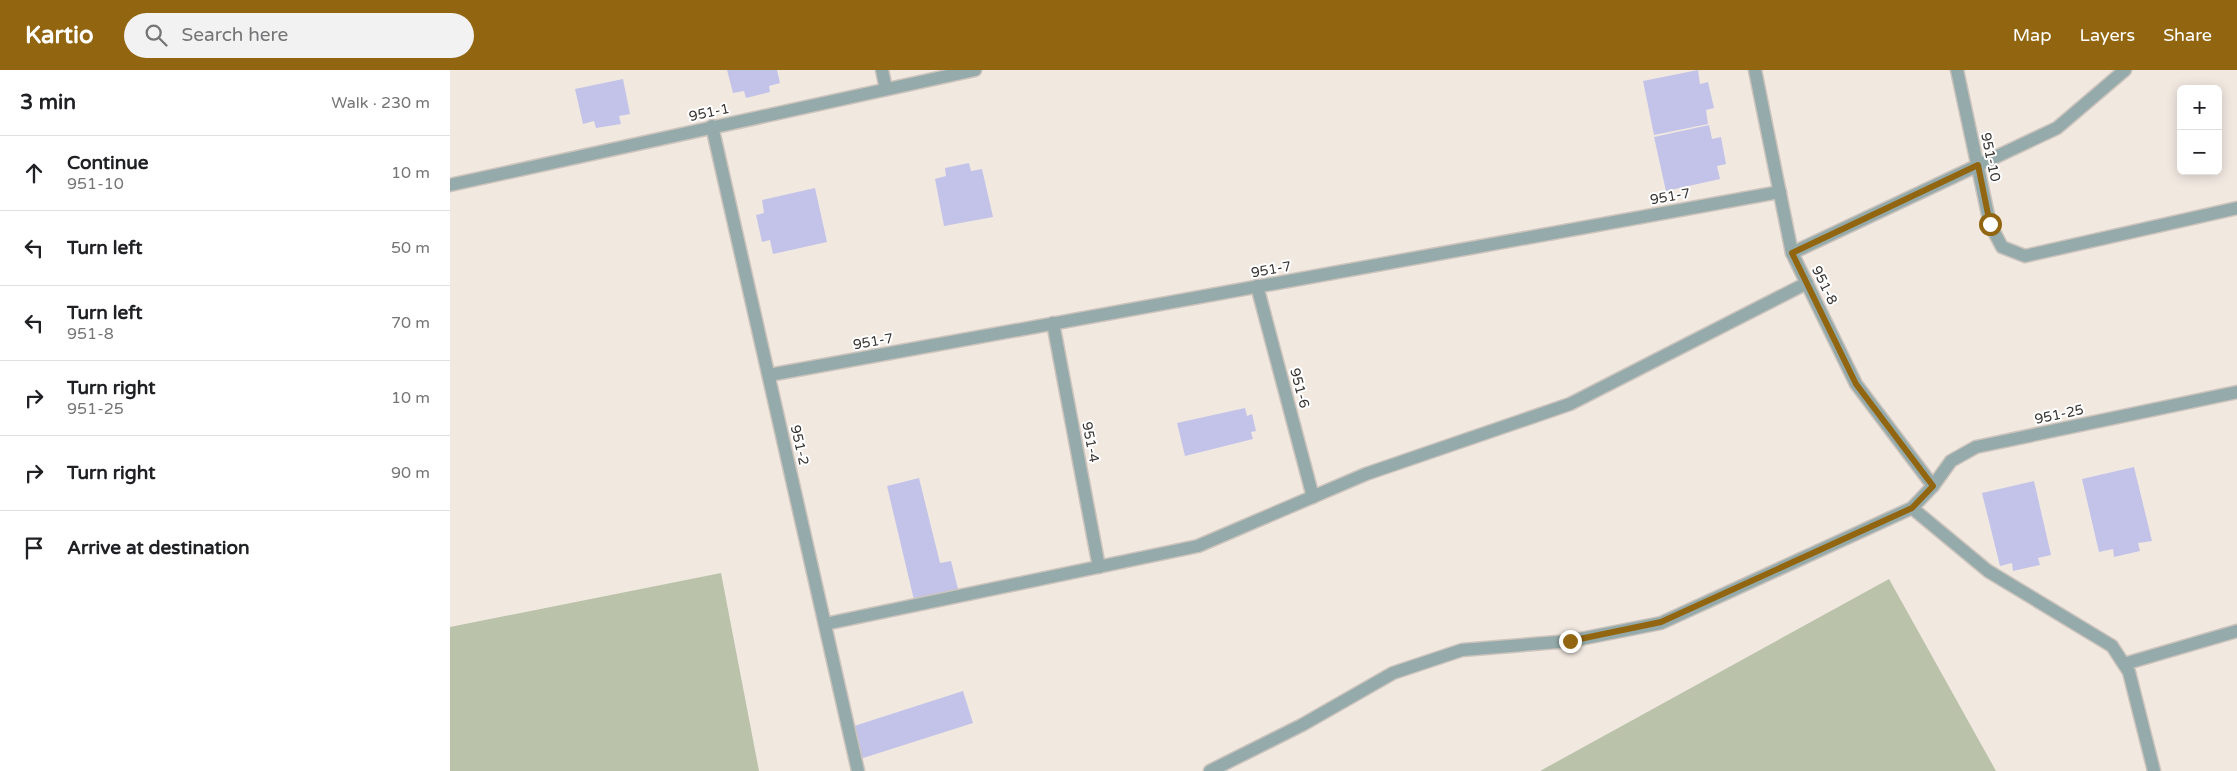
<!DOCTYPE html>
<html lang="en">
<head>
<meta charset="utf-8">
<style>
  body { margin:0; font-family:"Varela Round",sans-serif; background:#f2f2f2; color:#202124 }
  .controls { position:absolute; right:15px; top:15px; display:grid; overflow:hidden; border-radius:8px; box-shadow:0 2px 12px #0003 }
  .controls button { width:45px; height:45px; display:grid; place-items:center; padding:0; border:0; border-bottom:1px solid #e0e0e0; background:#fff; color:#202124; font:25px sans-serif }
  .stop { position:absolute; width:15px; height:15px; margin:-11px; border:4px solid #926610; border-radius:50%; background:#fff }
  .stop.end { background:#926610; border-color:#fff; box-shadow:0 1px 5px #0008 }
  .list { margin:0; padding:0; list-style:none }
  h2 { display:flex; justify-content:space-between; align-items:center; height:65px; margin:0; padding:0 20px; font-size:21px }
  h2 small { font-size:16px; font-weight:400; color:#757577 }
  .list li { display:grid; grid-template-columns:32px 1fr auto; gap:15px; align-items:center; box-sizing:border-box; height:75px; padding:0 20px; border-top:1px solid #e0e0e0 }
  .list b { display:block; font-size:19px; white-space:nowrap }
  .list p { margin:0; font-size:16px; white-space:nowrap; color:#757577 }
  .list em { font-size:16px; font-style:normal; color:#757577 }
  .icon { flex:none; width:28px; height:28px; fill:none; stroke:currentColor; stroke-width:2; stroke-linecap:round; stroke-linejoin:round }
  .map { position:relative; flex:none; width:1787px; height:701px; overflow:hidden }
  header { display:flex; align-items:center; gap:30px; box-sizing:border-box; height:70px; padding:0 25px; background:#926610; color:#fff }
  header strong { font-size:24px }
  nav { display:flex; gap:28px; margin-inline-start:auto; font-size:18px }
  .search { width:350px; height:45px; background:#f2f2f2; display:flex; align-items:center; gap:12px; box-sizing:border-box; padding:0 18px; border-radius:28px; color:#757577; font-size:19px }
  main { display:flex }
  aside { flex:1; background:#fff }
  .map>svg:first-child { display:block }
  .green { fill:#bac2a9 }
  .building { fill:#c3c3e9 }
  .lines { fill:none; stroke-linecap:round; stroke-linejoin:round }
  .street-casing { stroke:#ccc4bd; stroke-width:15 }
  .street { stroke:#95aaaa; stroke-width:12 }
  .route { stroke:#926610; stroke-width:6 }
  .labels { text-anchor:middle; stroke-width:4; stroke-linejoin:round; paint-order:stroke }
  .street-label { font-size:14px; fill:#393532; stroke:#fff }
</style>
</head>
<body>
<header>
<strong>Kartio</strong>
<div class="search"><svg class="icon" aria-label="search" viewBox="0 0 24 24"><circle cx="10" cy="10" r="6"/><path d="M15 15l6 6"/></svg>Search here</div>
<nav><a>Map</a><a>Layers</a><a>Share</a></nav>
</header>
<main>
<aside>
<h2>3 min<small>Walk · 230 m</small></h2>
<ul class="list">
<li><svg class="icon" aria-label="ahead" viewBox="0 0 24 24"><path d="M12 20V5M6 11l6-6 6 6"/></svg><div><b>Continue</b><p>951-10</p></div><em>10 m</em></li>
<li><svg class="icon" aria-label="left" viewBox="0 0 24 24"><path d="M17 20v-9H6M10 6l-5 5 5 5"/></svg><div><b>Turn left</b></div><em>50 m</em></li>
<li><svg class="icon" aria-label="left" viewBox="0 0 24 24"><path d="M17 20v-9H6M10 6l-5 5 5 5"/></svg><div><b>Turn left</b><p>951-8</p></div><em>70 m</em></li>
<li><svg class="icon" aria-label="right" viewBox="0 0 24 24"><path d="M7 20v-9h11M14 6l5 5-5 5"/></svg><div><b>Turn right</b><p>951-25</p></div><em>10 m</em></li>
<li><svg class="icon" aria-label="right" viewBox="0 0 24 24"><path d="M7 20v-9h11M14 6l5 5-5 5"/></svg><div><b>Turn right</b></div><em>90 m</em></li>
<li><svg class="icon" aria-label="arrive" viewBox="0 0 24 24"><path d="M6 21V4h12l-3 4 3 4H6"/></svg><div><b>Arrive at destination</b></div></li>
</ul>
</aside>
<div class="map">
<svg width="1787" height="701" viewBox="0 0 1787 701">
  <rect width="100%" height="100%" fill="#f1e8e0"/>
  <g class="green">
    <polygon points="271,503 309,701 0,701 0,557"/>
    <polygon points="1439,509 1546,701 1090,701"/>
  </g>
  <g class="building">
    <polygon points="277,0 327,0 330,13 319,16 320,22 296,28 294,21 283,23"/>
    <polygon points="1248,0 1250,14 1258,12 1264,38 1256,40 1258,54 1204,65 1193,11"/>
    <polygon points="173,9 180,44 169,46 171,54 146,58 144,51 133,54 125,19"/>
    <polygon points="1259,55 1262,69 1271,67 1276,94 1267,96 1270,109 1216,121 1204,67"/>
    <polygon points="519,93 521,101 532,99 543,147 494,156 485,109 496,106 495,98"/>
    <polygon points="365,118 377,172 323,184 320,170 312,172 306,145 314,143 312,130"/>
    <polygon points="795,338 797,346 802,344 806,361 801,362 803,369 735,386 727,353"/>
    <polygon points="1684,397 1702,471 1688,473 1690,481 1664,487 1663,479 1649,482 1632,409"/>
    <polygon points="469,408 490,493 501,491 508,519 464,530 437,416"/>
    <polygon points="1584,411 1601,485 1588,488 1590,495 1563,501 1562,493 1550,496 1532,423"/>
    <polygon points="513,621 523,653 410,689 401,657"/>
  </g>
  <g class="lines">
    <g class="street-casing">
      <g id="street">
        <polyline points="432,0 436,19"/>
        <polyline points="1305,0 1342,183 1406,314 1483,416"/>
        <polyline points="1507,0 1540,154 1552,177 1575,186 1787,138"/>
        <polyline points="262,56 408,701"/>
        <polyline points="0,115 525,0"/>
        <polyline points="1342,183 1607,58 1675,0"/>
        <polyline points="807,216 863,427"/>
        <polyline points="603,253 649,497"/>
        <polyline points="319,305 1330,122"/>
        <polyline points="1462,438 1538,501 1662,576 1679,602 1704,701"/>
        <polyline points="375,554 748,476 916,404 1120,334 1357,213"/>
        <polyline points="1674,594 1787,561"/>
        <polyline points="760,701 852,655 943,603 1012,580 1120,571 1211,553 1462,438 1483,416 1501,391 1526,377 1787,322"/>
      </g>
    </g>
    <use href="#street" class="street"/>
  </g>
  <g class="lines">
    <polyline class="route" points="1120,571 1211,552 1462,438 1483,416 1406,314 1342,183 1528,95 1540,154"/>
  </g>
  <g class="labels">
    <g class="street-label">
      <text transform="translate(259 42) rotate(-12)" y="5">951-1</text>
      <text transform="translate(1541 87) rotate(78)" y="5">951-10</text>
      <text transform="translate(1220 126) rotate(-10)" y="5">951-7</text>
      <text transform="translate(821 199) rotate(-10)" y="5">951-7</text>
      <text transform="translate(1375 215) rotate(64)" y="5">951-8</text>
      <text transform="translate(423 271) rotate(-10)" y="5">951-7</text>
      <text transform="translate(850 318) rotate(75)" y="5">951-6</text>
      <text transform="translate(1609 344) rotate(-12)" y="5">951-25</text>
      <text transform="translate(641 372) rotate(79)" y="5">951-4</text>
      <text transform="translate(350 375) rotate(77)" y="5">951-2</text>
    </g>
  </g>
</svg>
<div class="controls">
<button>+</button>
<button>−</button>
</div>
<div class="stop" style="left:1540px;top:154px"></div>
<div class="stop end" style="left:1120px;top:571px"></div>
</div>
</main>
</body>
</html>
